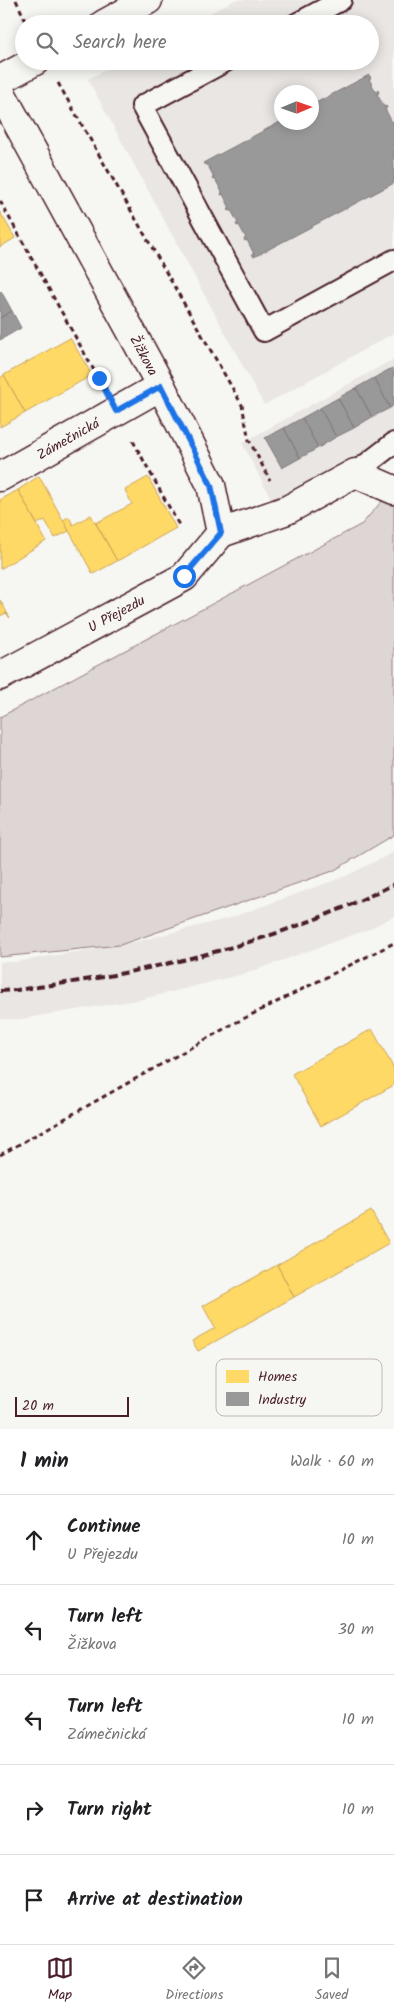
<!DOCTYPE html>
<html lang="en">
<head>
<meta charset="utf-8">
<style>
  body { margin:0; font-family:Kalam,sans-serif; background:#f2f2f2; color:#202124 }
  .compass { position:absolute; left:274px; top:85px; width:45px; height:45px; border-radius:50%; background:#fff; box-shadow:0 2px 12px #0003; rotate:88deg }
  .scale { position:absolute; left:15px; bottom:12px; width:114px; box-sizing:border-box; padding-left:5px; border:2px solid #4a1f2b; border-top:0; font-size:14px; line-height:18px; white-space:nowrap; color:#4a1f2b; -webkit-text-stroke:4px #f6f6f2; paint-order:stroke }
  .stop { position:absolute; width:15px; height:15px; margin:-11px; border:4px solid #1a73e8; border-radius:50%; background:#fff }
  .stop.end { background:#1a73e8; border-color:#fff; box-shadow:0 1px 5px #0008 }
  .list { margin:0; padding:0; list-style:none }
  h2 { display:flex; justify-content:space-between; align-items:center; height:65px; margin:0; padding:0 20px; font-size:21px }
  h2 small { font-size:16px; font-weight:400; color:#757577 }
  .list li { display:grid; grid-template-columns:32px 1fr auto; gap:15px; align-items:center; box-sizing:border-box; height:90px; padding:0 20px; border-top:1px solid #e0e0e0 }
  .list b { display:block; font-size:19px; white-space:nowrap }
  .list p { margin:0; font-size:16px; white-space:nowrap; color:#757577 }
  .list em { font-size:16px; font-style:normal; color:#757577 }
  .icon { flex:none; width:28px; height:28px; fill:none; stroke:currentColor; stroke-width:2; stroke-linecap:round; stroke-linejoin:round }
  .map { position:relative; flex:none; width:394px; height:1429px; overflow:hidden }
  .search { position:absolute; background:#fff; box-shadow:0 2px 12px #0003; left:15px; right:15px; top:15px; height:55px; display:flex; align-items:center; gap:12px; box-sizing:border-box; padding:0 18px; border-radius:28px; color:#757577; font-size:19px }
  .sheet { height:515px; background:#fff }
  nav { display:flex; justify-content:space-around; align-items:center; box-sizing:border-box; height:70px; border-top:1px solid #e0e0e0; background:#fff; font-size:14px; color:#757577 }
  nav a { display:grid; justify-items:center; gap:2px }
  nav .on { color:#4a1f2b }
  .map>svg:first-child { display:block }
  .built { fill:#e9e6e3; fill-rule:evenodd }
  .green { fill:#ddd6d5; stroke:#947a80 }
  .homes { fill:#ffd966; stroke:#c9a154 }
  .industry { fill:#999; stroke:#817478 }
  .lines { fill:none; stroke-linecap:round; stroke-linejoin:round }
  .lane-casing { stroke:#4a1f2b; stroke-width:24 }
  .street-casing { stroke:#4a1f2b; stroke-width:31 }
  .path { stroke:#4a1f2b; stroke-width:3; stroke-dasharray:5 4; stroke-linecap:butt }
  .lane { stroke:#f6f6f2; stroke-width:20 }
  .street { stroke:#f6f6f2; stroke-width:28 }
  .rail { stroke:#4a1f2b; stroke-width:4; stroke-dasharray:8 4; stroke-linecap:butt }
  .route { stroke:#1a73e8; stroke-width:6 }
  .labels { text-anchor:middle; stroke-width:5; stroke-linejoin:round; paint-order:stroke }
  .street-label { font-size:14px; fill:#4a1f2b; stroke:#f6f6f2 }
  .key { fill:#f6f6f2; stroke:#c2b6b6; stroke-width:1 }
  .key-label { font-size:14px; fill:#4a1f2b }
</style>
</head>
<body>
<div class="map">
<svg width="394" height="1429" viewBox="0 0 394 1429">
  <rect width="100%" height="100%" fill="#f6f6f2"/>
  <filter id="ink" filterUnits="userSpaceOnUse"><feTurbulence type="fractalNoise" baseFrequency=".02" numOctaves="2"/><feDisplacementMap in="SourceGraphic" scale="10" xChannelSelector="R" yChannelSelector="G"/><feConvolveMatrix kernelMatrix="1 2 1 2 8 2 1 2 1" color-interpolation-filters="sRGB"/></filter>
  <g filter="url(#ink)">
    <g class="built">
      <path d="M235 0H394V333L264 405 88 79 121 61H370V24H190ZM282 92H312V122H282Z"/>
      <polygon points="394,359 394,441 276,508 242,443"/>
      <polygon points="394,852 394,916 369,929 247,973 143,999 20,1019 0,1019 0,962 15,962 131,943 230,918 346,876"/>
    </g>
    <polygon class="green" points="394,487 394,835 333,871 120,945 0,957 0,717 362,524"/>
    <g class="homes">
      <polygon points="0,212 15,238 0,247"/>
      <polygon points="70,338 92,375 25,413 4,375"/>
      <polygon points="4,375 25,413 0,427 0,378"/>
      <polygon points="39,476 69,531 55,538 45,520 37,524 18,490"/>
      <polygon points="148,477 176,528 117,561 96,523 132,504 125,490"/>
      <polygon points="18,490 46,541 0,569 0,500"/>
      <polygon points="91,515 117,561 93,574 63,520 69,517 73,525"/>
      <polygon points="0,600 10,618 6,613 0,616"/>
      <polygon points="372,1029 394,1069 394,1085 321,1126 292,1074"/>
      <polygon points="371,1211 389,1243 294,1297 277,1265"/>
      <polygon points="277,1265 294,1297 198,1351 192,1341 215,1328 203,1306"/>
    </g>
    <g class="industry">
      <polygon points="369,75 371,78 369,79 376,92 378,90 379,93 377,94 384,107 386,106 387,108 385,109 392,122 394,121 394,183 254,257 252,254 254,254 247,240 245,241 244,239 246,238 239,225 237,226 236,224 238,223 231,210 229,211 228,208 230,208 223,194 221,195 222,192 215,179 213,180 212,178 214,177 207,164 205,165 203,163 282,121 312,122 312,105"/>
      <polygon points="1,291 12,311 0,318 0,292"/>
      <polygon points="12,311 21,328 0,340 0,318"/>
      <polygon points="392,368 394,372 394,405 390,408 374,378"/>
      <polygon points="374,378 390,408 372,417 356,388"/>
      <polygon points="356,388 372,417 354,428 338,398"/>
      <polygon points="338,398 354,428 336,437 320,408"/>
      <polygon points="320,408 336,437 318,448 302,418"/>
      <polygon points="302,418 318,448 300,458 284,428"/>
      <polygon points="284,428 300,458 282,468 265,438"/>
    </g>
    <g class="lines">
      <g class="lane-casing">
        <g id="lane">
          <polyline points="296,24 341,0"/>
          <polyline points="226,61 142,106 264,331 394,260"/>
          <polyline points="355,473 394,443"/>
        </g>
      </g>
      <g class="street-casing">
        <g id="street">
          <polyline points="104,24 148,0"/>
          <polyline points="0,80 35,61"/>
          <path id="s1" d="M0 91 161 386 211 485 221 533"/>
          <path id="s2" d="M0 477 161 386"/>
          <polyline points="221,533 287,510 355,473 394,490"/>
          <path id="s3" d="M0 676 184 577 221 533"/>
        </g>
      </g>
      <g class="path">
        <polyline points="16,0 27,24"/>
        <polyline points="58,83 242,405 249,440 270,480"/>
        <polyline points="0,201 101,383"/>
        <polyline points="133,441 180,527"/>
        <polyline points="0,1155 231,1025 394,943"/>
      </g>
      <use href="#lane" class="lane"/>
      <use href="#street" class="street"/>
      <path class="rail" d="M0 991 17 990C58 984 98 979 138 970 226 952 314 925 394 884"/>
    </g>
  </g>
  <g class="lines" filter="url(#ink)">
    <polyline class="route" points="99,378 116,411 161,386 211,485 221,533 184,576"/>
  </g>
  <g class="labels">
    <g class="street-label">
      <text dy="5" stroke="none"><textPath href="#s1" startOffset="301">Žižkova</textPath></text>
      <text dy="5" stroke="none"><textPath href="#s2" startOffset="78">Zámečnická</textPath></text>
      <text dy="5" stroke="none"><textPath href="#s3" startOffset="132">U Přejezdu</textPath></text>
    </g>
  </g>
  <rect x="216" y="1359" width="166" height="57" rx="8" class="key"/>
  <rect x="226" y="1370" width="23" height="13" fill="#ffd966"/>
  <rect x="226" y="1392" width="23" height="14" fill="#999"/>
  <g class="key-label">
    <text x="258" y="1381">Homes</text>
    <text x="258" y="1404">Industry</text>
  </g>
</svg>
<svg class="compass" viewBox="-18 -18 36 36"><path d="M0-13l5 13h-10z" fill="#e53935"/><path d="M0 13l5-13h-10z" fill="#757577"/></svg>
<div class="scale">20 m</div>
<div class="stop" style="left:184px;top:576px"></div>
<div class="stop end" style="left:99px;top:378px"></div>
<div class="search"><svg class="icon" aria-label="search" viewBox="0 0 24 24"><circle cx="10" cy="10" r="6"/><path d="M15 15l6 6"/></svg>Search here</div>
</div>
<section class="sheet">
<h2>1 min<small>Walk · 60 m</small></h2>
<ul class="list">
<li><svg class="icon" aria-label="ahead" viewBox="0 0 24 24"><path d="M12 20V5M6 11l6-6 6 6"/></svg><div><b>Continue</b><p>U Přejezdu</p></div><em>10 m</em></li>
<li><svg class="icon" aria-label="left" viewBox="0 0 24 24"><path d="M17 20v-9H6M10 6l-5 5 5 5"/></svg><div><b>Turn left</b><p>Žižkova</p></div><em>30 m</em></li>
<li><svg class="icon" aria-label="left" viewBox="0 0 24 24"><path d="M17 20v-9H6M10 6l-5 5 5 5"/></svg><div><b>Turn left</b><p>Zámečnická</p></div><em>10 m</em></li>
<li><svg class="icon" aria-label="right" viewBox="0 0 24 24"><path d="M7 20v-9h11M14 6l5 5-5 5"/></svg><div><b>Turn right</b></div><em>10 m</em></li>
<li><svg class="icon" aria-label="arrive" viewBox="0 0 24 24"><path d="M6 21V4h12l-3 4 3 4H6"/></svg><div><b>Arrive at destination</b></div></li>
</ul>
</section>
<nav>
<a class="on"><svg class="icon" aria-label="map" viewBox="0 0 24 24"><path d="M3 6l6-2 6 2 6-2v14l-6 2-6-2-6 2zM9 4v14M15 6v14"/></svg>Map</a>
<a><svg class="icon" aria-label="directions" viewBox="0 0 24 24"><path d="M12 3l9 9-9 9-9-9zM9 14v-3h6M13 9l2 2-2 2"/></svg>Directions</a>
<a><svg class="icon" aria-label="saved" viewBox="0 0 24 24"><path d="M7 4h10v16l-5-4-5 4z"/></svg>Saved</a>
</nav>
</body>
</html>
